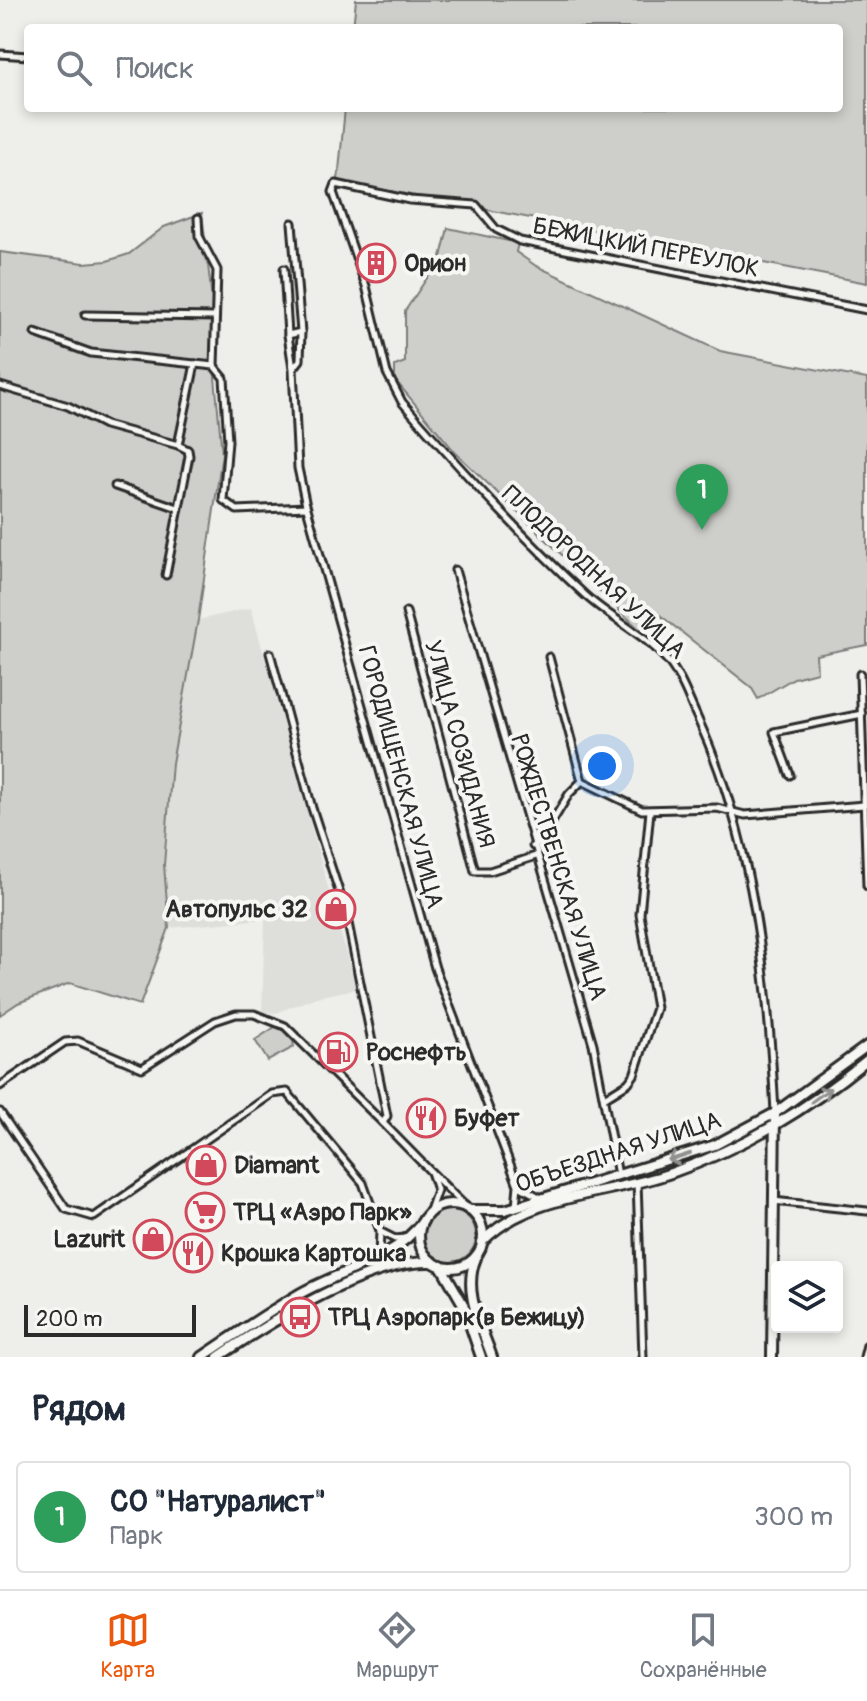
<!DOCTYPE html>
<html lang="ru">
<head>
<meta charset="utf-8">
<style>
  body { margin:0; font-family:Pangolin,sans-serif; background:#f2f2f3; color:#1f2937 }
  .controls { position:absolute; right:24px; bottom:24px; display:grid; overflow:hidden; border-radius:8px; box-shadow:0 4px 12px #0003 }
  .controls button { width:72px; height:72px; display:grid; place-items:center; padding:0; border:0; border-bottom:2px solid #e0e1e3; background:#fff; color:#1f2937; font:40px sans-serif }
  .scale { position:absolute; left:24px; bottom:20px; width:172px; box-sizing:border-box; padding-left:8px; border:4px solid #2b2b2b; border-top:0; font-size:22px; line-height:28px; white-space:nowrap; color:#2b2b2b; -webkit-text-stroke:6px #f6f6f2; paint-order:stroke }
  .you { position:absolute; left:602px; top:766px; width:28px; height:28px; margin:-20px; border:6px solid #fff; border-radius:50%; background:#1a73e8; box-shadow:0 0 0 12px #1a73e833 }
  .badge { display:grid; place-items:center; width:52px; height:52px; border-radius:50%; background:#ea580c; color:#fff; font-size:26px; font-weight:700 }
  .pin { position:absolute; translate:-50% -66px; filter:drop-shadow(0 2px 4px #0008) }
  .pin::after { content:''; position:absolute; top:42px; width:28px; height:24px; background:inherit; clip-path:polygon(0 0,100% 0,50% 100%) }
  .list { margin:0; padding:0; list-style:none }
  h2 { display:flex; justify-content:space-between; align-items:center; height:104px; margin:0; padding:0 32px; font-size:34px }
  h2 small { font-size:26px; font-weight:400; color:#747a83 }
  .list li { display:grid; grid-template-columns:52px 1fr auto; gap:24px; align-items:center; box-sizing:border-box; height:112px; margin:0 16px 16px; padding:0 16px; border:2px solid #e0e1e3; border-radius:8px }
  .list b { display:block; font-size:30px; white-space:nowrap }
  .list p { margin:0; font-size:26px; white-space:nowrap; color:#747a83 }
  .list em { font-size:26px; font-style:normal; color:#747a83 }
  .icon { flex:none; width:44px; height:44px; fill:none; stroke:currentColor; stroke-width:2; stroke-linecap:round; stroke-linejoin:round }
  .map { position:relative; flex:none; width:867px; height:1357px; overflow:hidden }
  .search { position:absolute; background:#fff; box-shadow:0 4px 12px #0003; left:24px; right:24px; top:24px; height:88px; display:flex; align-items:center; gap:20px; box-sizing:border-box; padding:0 28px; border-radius:8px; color:#747a83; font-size:30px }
  .sheet { height:232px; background:#fff }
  nav { display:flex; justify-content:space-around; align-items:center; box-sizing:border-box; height:112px; border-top:2px solid #e0e1e3; background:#fff; font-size:22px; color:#747a83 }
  nav a { display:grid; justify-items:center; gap:4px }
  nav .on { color:#ea580c }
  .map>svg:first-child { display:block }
  .built { fill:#dededb }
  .green { fill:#cececa; stroke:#7c7c7a; stroke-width:2 }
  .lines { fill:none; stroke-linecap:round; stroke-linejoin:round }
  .minor-casing { stroke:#2b2b2b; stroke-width:11 }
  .primary-casing { stroke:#2b2b2b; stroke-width:14 }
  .minor { stroke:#f6f6f2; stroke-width:5 }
  .primary { stroke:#f6f6f2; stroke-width:8 }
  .oneway { stroke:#90908e }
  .labels { text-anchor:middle; stroke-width:8; stroke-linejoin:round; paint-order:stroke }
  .street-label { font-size:24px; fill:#2b2b2b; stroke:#f6f6f2 }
  .poi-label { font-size:24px; font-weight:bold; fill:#2b2b2b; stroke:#f6f6f2; text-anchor:start }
</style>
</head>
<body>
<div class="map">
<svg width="867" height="1357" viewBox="0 0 867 1357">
  <rect width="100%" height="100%" fill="#eeeeea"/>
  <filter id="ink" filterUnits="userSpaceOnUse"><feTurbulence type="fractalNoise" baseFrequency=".0125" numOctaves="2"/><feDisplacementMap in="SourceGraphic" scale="16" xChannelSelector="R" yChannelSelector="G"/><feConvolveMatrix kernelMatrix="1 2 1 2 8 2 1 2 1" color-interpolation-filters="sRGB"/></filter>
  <g filter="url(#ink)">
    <polygon class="built" points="251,608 356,989 316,997 276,1013 262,1012 265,919 169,928 164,865 172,763 198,620"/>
    <g class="green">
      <polygon points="356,0 867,0 867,283 338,181 345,108 839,108 839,28 353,28"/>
      <polygon points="202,213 214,317 214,366 222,454 198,620 172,763 164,865 169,928 140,1005 70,983 18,1003 0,1015 0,252 84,263 107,261 129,254 164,227"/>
      <polygon points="448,228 518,243 516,252 536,266 720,351 867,379 867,645 816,655 817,672 794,678 758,699 751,687 651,608 640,630 455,452 395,380 395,366 405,362 405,311 441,257"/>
      <polygon points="278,1025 293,1041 294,1047 268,1061 255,1040"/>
      <circle cx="450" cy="1236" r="26"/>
    </g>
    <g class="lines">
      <g class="minor-casing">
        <g id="minor">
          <polyline points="0,54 28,56"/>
          <polyline points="198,218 199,236 217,270 214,366"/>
          <polyline points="292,223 301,332"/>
          <polyline points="284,269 288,335"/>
          <polyline points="85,315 215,317"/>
          <polyline points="35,333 91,353 214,366 224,378 228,441 223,500 237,510 306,507"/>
          <polyline points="293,369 288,335 301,332 300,360 293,369 298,468 305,501 435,968 518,1185 516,1206"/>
          <polyline points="0,386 68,406 105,425 178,445"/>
          <polyline points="115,486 178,508"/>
          <polyline points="455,570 593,1044 618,1175"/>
          <polyline points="166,575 189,456 188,450 178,445 195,364"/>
          <polyline points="406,612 475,871 490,871 536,856"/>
          <polyline points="270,653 312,808 346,913 387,1116 383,1123 431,1172"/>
          <polyline points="549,657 582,781"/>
          <polyline points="860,674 867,886"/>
          <polyline points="790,775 774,732 862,714"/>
          <polyline points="582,781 642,810 717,808 745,815 864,805"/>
          <polyline points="533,846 540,842 569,794 582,781"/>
          <polyline points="0,1086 65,1042 78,1041 142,1068 215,1021 236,1014 254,1014 285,1026 383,1123"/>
          <polyline points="604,1098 628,1083 634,1075 656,1008 640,914 650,811"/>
          <polyline points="0,1112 66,1209 94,1217 272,1094 287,1092 363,1183 380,1231 379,1256"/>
          <path d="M775 1112C768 978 754 840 697 717 688 698 680 674 666 659 644 634 610 618 585 595 520 535 460 469 402 402L387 373 366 286 333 192 336 184 410 200 476 205 496 229 520 241 867 310"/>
          <polyline points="637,1182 643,1357"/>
          <polyline points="519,1186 541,1198"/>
          <polyline points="773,1201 867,1211"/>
          <polyline points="429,1213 437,1190 431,1172 469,1210"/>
          <polyline points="381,1232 395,1239 405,1238"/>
          <polyline points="864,1357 867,1345"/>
        </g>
      </g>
      <g class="primary-casing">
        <g id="primary">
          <circle cx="451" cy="1236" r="32"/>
          <polyline points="469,1210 505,1210 715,1145 775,1113 867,1046"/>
          <path d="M482 1242C529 1193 610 1195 671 1173 745 1147 806 1110 867 1060"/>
          <path d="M476 1258C462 1291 481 1325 492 1357"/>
          <polyline points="441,1266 463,1304 481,1357"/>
          <path d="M202 1357C233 1336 264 1315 296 1296 337 1271 393 1262 423 1221"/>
          <path d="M218 1357C270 1322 370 1259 433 1262"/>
          <polyline points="772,1357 775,1113"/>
        </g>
      </g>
      <use href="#minor" class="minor"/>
      <use href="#primary" class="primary"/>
    </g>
    <defs><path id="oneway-shaft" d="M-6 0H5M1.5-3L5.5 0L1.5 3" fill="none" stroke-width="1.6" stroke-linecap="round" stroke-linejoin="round" transform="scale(2)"/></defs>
    <g class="oneway">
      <use href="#oneway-shaft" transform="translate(821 1095) rotate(-36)"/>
      <use href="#oneway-shaft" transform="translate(679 1157) rotate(162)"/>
    </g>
  </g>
  <defs>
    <g id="building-ring" transform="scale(2)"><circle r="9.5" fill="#f6f6f2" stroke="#d1495b" stroke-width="1.5"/><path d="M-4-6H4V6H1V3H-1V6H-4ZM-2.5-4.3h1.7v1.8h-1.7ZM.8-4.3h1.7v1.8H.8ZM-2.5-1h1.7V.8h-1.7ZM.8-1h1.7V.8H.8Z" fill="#d1495b"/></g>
    <g id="shop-ring" transform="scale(2)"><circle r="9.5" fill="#f6f6f2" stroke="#d1495b" stroke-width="1.5"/><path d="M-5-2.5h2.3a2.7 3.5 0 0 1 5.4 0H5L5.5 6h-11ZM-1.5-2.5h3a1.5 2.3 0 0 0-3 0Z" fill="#d1495b"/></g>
    <g id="fuel-ring" transform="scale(2)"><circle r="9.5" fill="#f6f6f2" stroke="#d1495b" stroke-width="1.5"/><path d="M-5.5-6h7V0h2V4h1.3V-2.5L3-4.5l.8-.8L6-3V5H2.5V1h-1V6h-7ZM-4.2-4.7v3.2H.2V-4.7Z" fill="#d1495b"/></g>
    <g id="restaurant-ring" transform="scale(2)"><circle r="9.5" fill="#f6f6f2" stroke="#d1495b" stroke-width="1.5"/><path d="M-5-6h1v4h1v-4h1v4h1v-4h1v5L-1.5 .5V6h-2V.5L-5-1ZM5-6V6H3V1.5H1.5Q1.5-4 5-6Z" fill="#d1495b"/></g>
    <g id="supermarket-ring" transform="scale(2)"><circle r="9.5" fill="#f6f6f2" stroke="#d1495b" stroke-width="1.5"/><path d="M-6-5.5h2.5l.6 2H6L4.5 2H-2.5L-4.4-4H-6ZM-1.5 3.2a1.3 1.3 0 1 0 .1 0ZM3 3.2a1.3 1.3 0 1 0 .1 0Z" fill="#d1495b"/></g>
    <g id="bus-ring" transform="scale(2)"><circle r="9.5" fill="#f6f6f2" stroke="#d1495b" stroke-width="1.5"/><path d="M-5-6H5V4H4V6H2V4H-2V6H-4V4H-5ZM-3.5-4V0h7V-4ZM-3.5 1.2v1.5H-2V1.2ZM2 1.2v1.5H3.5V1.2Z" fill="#d1495b"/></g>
  </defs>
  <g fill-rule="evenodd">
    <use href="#building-ring" x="376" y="263"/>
    <use href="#shop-ring" x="336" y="909"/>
    <use href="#fuel-ring" x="338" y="1052"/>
    <use href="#restaurant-ring" x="426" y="1118"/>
    <use href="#shop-ring" x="206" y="1165"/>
    <use href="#supermarket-ring" x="205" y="1212"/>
    <use href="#shop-ring" x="153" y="1239"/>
    <use href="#restaurant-ring" x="193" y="1253"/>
    <use href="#bus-ring" x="300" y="1317"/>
  </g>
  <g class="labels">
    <g class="street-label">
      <text transform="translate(646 247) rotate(11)" y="8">БЕЖИЦКИЙ ПЕРЕУЛОК</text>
      <text transform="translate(594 572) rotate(43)" y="8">ПЛОДОРОДНАЯ УЛИЦА</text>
      <text transform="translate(460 744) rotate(75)" y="8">УЛИЦА СОЗИДАНИЯ</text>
      <text transform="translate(401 777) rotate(75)" y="8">ГОРОДИЩЕНСКАЯ УЛИЦА</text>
      <text transform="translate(559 867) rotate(73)" y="8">РОЖДЕСТВЕНСКАЯ УЛИЦА</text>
      <text transform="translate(618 1152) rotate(-18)" y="8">ОБЪЕЗДНАЯ УЛИЦА</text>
    </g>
    <g class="poi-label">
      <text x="404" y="271">Орион</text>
      <text x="308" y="917" text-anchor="end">Автопульс 32</text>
      <text x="366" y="1060">Роснефть</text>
      <text x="454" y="1126">Буфет</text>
      <text x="234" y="1173">Diamant</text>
      <text x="233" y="1220">ТРЦ «Аэро Парк»</text>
      <text x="125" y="1247" text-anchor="end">Lazurit</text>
      <text x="221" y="1261">Крошка Картошка</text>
      <text x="328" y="1325">ТРЦ Аэропарк(в Бежицу)</text>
    </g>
  </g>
</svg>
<div class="controls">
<button><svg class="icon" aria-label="layers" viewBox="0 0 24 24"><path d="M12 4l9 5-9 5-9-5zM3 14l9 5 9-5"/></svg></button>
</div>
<div class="scale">200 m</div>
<div class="you"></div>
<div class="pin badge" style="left:702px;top:530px;background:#2e9e5b">1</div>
<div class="search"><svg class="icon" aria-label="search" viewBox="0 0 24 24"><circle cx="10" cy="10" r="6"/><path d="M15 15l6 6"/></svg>Поиск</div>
</div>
<section class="sheet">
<h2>Рядом<small></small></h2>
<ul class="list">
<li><span class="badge" style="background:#2e9e5b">1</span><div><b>СО &quot;Натуралист&quot;</b><p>Парк</p></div><em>300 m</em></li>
</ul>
</section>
<nav>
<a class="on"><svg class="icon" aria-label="map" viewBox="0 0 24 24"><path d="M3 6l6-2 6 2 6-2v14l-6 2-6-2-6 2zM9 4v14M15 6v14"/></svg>Карта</a>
<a><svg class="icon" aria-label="directions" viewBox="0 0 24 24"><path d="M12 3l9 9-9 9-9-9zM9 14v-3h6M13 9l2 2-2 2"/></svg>Маршрут</a>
<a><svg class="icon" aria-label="saved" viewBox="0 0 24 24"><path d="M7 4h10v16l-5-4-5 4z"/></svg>Сохранённые</a>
</nav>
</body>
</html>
